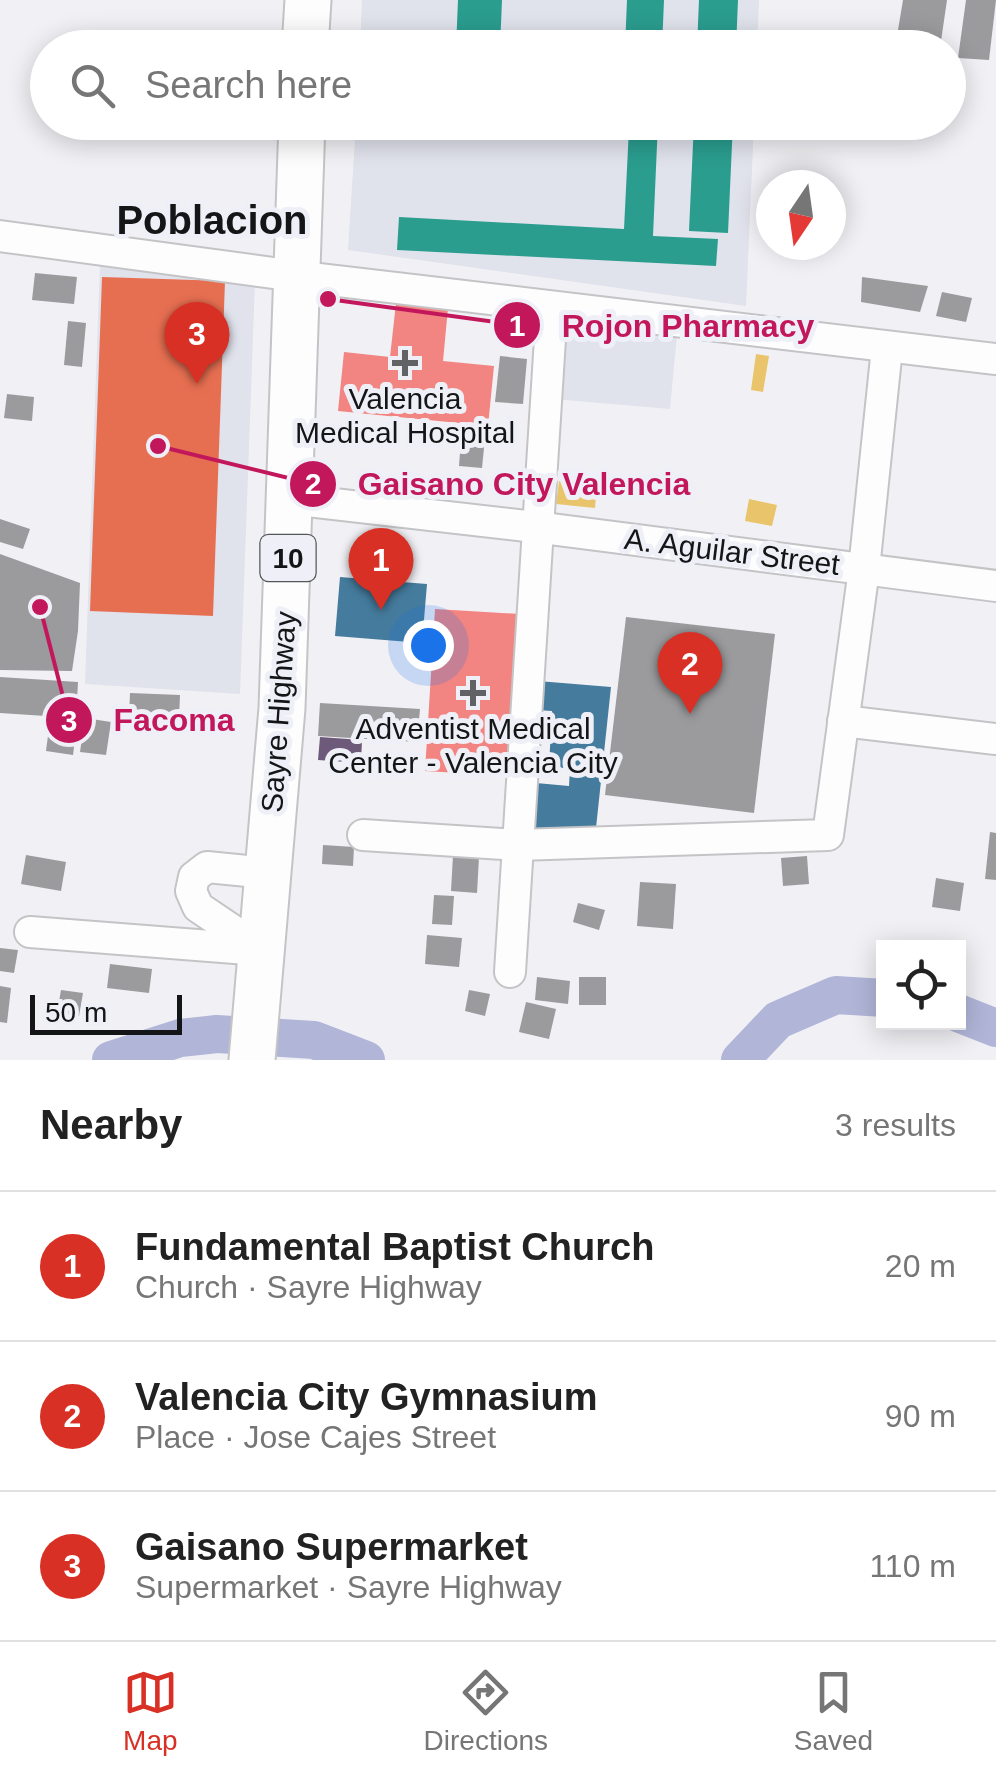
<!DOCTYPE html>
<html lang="en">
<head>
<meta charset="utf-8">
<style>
  body { margin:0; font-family:Arial,sans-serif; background:#f2f2f2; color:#222 }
  .controls { position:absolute; right:30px; bottom:30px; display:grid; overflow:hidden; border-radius:0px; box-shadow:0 5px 25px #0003 }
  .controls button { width:90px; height:90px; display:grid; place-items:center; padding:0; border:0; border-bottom:2px solid #e0e0e0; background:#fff; color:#222; font:50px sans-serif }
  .compass { position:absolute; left:756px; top:170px; width:90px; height:90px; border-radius:50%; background:#fff; box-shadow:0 5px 25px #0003; rotate:193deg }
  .scale { position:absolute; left:30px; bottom:25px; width:152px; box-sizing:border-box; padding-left:10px; border:5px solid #141517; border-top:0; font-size:28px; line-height:35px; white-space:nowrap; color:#141517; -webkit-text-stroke:8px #eff0f7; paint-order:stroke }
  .you { position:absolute; left:428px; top:645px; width:35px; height:35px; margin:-25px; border:8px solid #fff; border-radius:50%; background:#1a73e8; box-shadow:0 0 0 15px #1a73e833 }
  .badge { display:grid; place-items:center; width:65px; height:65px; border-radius:50%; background:#d93025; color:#fff; font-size:32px; font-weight:700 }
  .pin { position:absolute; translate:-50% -82px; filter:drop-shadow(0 2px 5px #0008) }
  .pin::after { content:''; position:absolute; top:52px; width:35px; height:30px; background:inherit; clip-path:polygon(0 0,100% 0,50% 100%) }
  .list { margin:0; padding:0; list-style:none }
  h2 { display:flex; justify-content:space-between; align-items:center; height:130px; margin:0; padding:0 40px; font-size:42px }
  h2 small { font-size:32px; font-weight:400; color:#767676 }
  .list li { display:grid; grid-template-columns:65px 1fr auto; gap:30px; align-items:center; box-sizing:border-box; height:150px; padding:0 40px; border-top:2px solid #e0e0e0 }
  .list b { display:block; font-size:38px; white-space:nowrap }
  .list p { margin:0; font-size:32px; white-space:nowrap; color:#767676 }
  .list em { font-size:32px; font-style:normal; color:#767676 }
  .icon { flex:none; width:55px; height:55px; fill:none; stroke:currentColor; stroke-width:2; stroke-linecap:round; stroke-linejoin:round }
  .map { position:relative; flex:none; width:996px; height:1060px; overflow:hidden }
  .search { position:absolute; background:#fff; box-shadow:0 5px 25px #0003; left:30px; right:30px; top:30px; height:110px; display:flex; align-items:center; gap:25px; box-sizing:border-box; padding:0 35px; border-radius:55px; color:#767676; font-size:38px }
  .sheet { height:580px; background:#fff }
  nav { display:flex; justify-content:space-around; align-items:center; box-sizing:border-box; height:140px; border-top:2px solid #e0e0e0; background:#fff; font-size:28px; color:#767676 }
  nav a { display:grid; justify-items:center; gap:5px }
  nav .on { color:#d93025 }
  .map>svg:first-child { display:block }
  .built { fill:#e0e2ec }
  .homes { fill:#e9c46a }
  .shops { fill:#e76f51 }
  .offices { fill:#6d597a }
  .schools { fill:#2a9d8f }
  .health { fill:#f28482 }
  .public { fill:#457b9d }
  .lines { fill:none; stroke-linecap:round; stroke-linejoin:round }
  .river { stroke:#b1b6d9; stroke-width:38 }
  .building { fill:#9b9b9e }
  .minor-casing { stroke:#c4c4c7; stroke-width:34 }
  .highway-casing { stroke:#c4c4c7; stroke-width:49 }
  .minor { stroke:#fdfdfe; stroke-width:30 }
  .highway { stroke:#fdfdfe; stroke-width:45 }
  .poi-dot { fill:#616265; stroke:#eff0f7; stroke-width:4 }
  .labels { text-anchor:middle; stroke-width:10; stroke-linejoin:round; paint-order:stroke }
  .shield { fill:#eff0f7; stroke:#56575a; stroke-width:2.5 }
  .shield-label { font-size:28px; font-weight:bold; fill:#141517 }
  .poi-label { font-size:30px; fill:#141517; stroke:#eff0f7 }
  .street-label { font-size:30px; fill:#141517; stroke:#eff0f7 }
  .district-label { font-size:40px; font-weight:bold; fill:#141517; stroke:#eff0f7 }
  .leader { fill:none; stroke:#c2185b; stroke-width:4 }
  .callout-dot { fill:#c2185b; stroke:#eff0f7; stroke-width:4 }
  .mark-label { font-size:30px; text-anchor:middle; font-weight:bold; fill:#fff }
  .callout-label { font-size:32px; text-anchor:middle; font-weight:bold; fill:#c2185b; stroke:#eff0f7; stroke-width:10; stroke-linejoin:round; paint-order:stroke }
</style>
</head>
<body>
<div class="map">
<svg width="996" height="1060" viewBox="0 0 996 1060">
  <rect width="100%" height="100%" fill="#f1f1f5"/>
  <g class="built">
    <polygon points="362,0 759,0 757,47 360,48"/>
    <polygon points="356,123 754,123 746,306 348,250"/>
    <polygon points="100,263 255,281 240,694 85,684"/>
    <polygon points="559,315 677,334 670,409 553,399"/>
  </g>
  <g class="homes">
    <polygon points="756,354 769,356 763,392 751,390"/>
    <polygon points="559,481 597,484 595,508 556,504"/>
    <polygon points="749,499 777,505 772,526 745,521"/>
  </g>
  <polygon class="shops" points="102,277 225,281 213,616 90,611"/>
  <polygon class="offices" points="320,737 362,740 361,763 318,760"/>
  <g class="schools">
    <polygon points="458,0 502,0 500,48 456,48"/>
    <polygon points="627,0 664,0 662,48 625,48"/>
    <polygon points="699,0 738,0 736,48 697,48"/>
    <polygon points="590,122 658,122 653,236 718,239 716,266 397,250 399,217 624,229 629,128 590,126"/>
    <polygon points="694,122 733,122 728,233 689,231"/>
  </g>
  <g class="health">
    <polygon points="396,303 448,308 443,361 494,366 488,426 338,411 344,352 390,357"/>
    <polygon points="435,609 520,614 511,776 425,771"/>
  </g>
  <g class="public">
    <polygon points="340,577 427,584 422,643 335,636"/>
    <polygon points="538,681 611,687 596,828 531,832 536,783 569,786 570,769 549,766 552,711 536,710"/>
  </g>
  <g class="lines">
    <g class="river">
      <polyline points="958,1013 996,1028"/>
      <polyline points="111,1060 180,1038 217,1034 314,1040 366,1060"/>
      <polyline points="740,1060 778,1020 836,995 884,998"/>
    </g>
  </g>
  <g class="building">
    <polygon points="903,0 947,0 940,48 895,48"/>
    <polygon points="966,0 996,0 989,60 958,58"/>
    <polygon points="883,122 930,122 929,130 882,127"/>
    <polygon points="35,273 77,277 74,304 32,300"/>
    <polygon points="862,277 928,286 920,312 861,302"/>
    <polygon points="942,292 972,298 966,322 936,316"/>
    <polygon points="505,314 538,317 536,344 503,341"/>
    <polygon points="68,321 86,323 82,367 64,365"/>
    <polygon points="500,356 527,359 523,404 495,402"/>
    <polygon points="7,394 34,397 32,421 4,418"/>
    <polygon points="462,426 486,428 482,468 459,466"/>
    <polygon points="0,519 30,529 23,549 0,542"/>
    <polygon points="0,554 80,583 78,631 72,671 0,670"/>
    <polygon points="626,617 775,634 754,813 605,795"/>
    <polygon points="0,677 78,682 76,718 0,713"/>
    <polygon points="130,693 180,695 179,719 129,717"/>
    <polygon points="320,703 420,709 417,742 318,736"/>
    <polygon points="85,718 111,722 106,755 80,752"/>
    <polygon points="50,720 77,724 73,755 46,751"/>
    <polygon points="990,832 996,833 996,880 985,879"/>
    <polygon points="323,845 354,847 353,866 322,864"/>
    <polygon points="26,855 66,862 61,891 21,884"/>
    <polygon points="453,855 479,857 477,893 451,891"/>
    <polygon points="807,856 809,884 783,886 781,858"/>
    <polygon points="936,878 964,883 960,911 932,907"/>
    <polygon points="640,882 676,884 673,929 637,926"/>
    <polygon points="434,895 454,896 452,925 432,924"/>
    <polygon points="578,903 605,910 599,930 573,922"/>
    <polygon points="427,935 462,938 459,967 425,964"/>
    <polygon points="0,948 18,950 14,973 0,971"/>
    <polygon points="110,964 152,969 149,993 107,988"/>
    <polygon points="537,977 570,981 568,1004 535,1000"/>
    <rect x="579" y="977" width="27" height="28"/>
    <polygon points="0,986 11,988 7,1023 0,1022"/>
    <polygon points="61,990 83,993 79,1016 57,1013"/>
    <polygon points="469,990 490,994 485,1016 465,1011"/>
    <polygon points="526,1002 556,1009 549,1039 519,1032"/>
  </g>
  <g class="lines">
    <g class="minor-casing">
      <g id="minor">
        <polyline points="0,236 295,276 996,359"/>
        <polyline points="290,499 535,527 996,586"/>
        <polyline points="843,721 996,739"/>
        <polyline points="363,835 518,845 828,835 864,569 887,348"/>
        <polyline points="30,932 261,950"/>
        <polyline points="259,948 198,907 191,891 194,877 207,867 268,873"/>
        <polyline points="510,972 552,307"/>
      </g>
    </g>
    <g class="highway-casing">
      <g id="highway">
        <polyline points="305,48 308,0"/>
        <polyline points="252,1060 282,708 302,122"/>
      </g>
    </g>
    <use href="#minor" class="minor"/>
    <use href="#highway" class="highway"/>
  </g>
  <g class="poi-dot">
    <path d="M400 348h10v10h10v10h-10v10h-10v-10h-10v-10h10z"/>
    <path d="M468 678h10v10h10v10h-10v10h-10v-10h-10v-10h10z"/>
  </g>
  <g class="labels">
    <rect class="shield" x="260.5" y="535" width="55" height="46" rx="8"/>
    <g class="shield-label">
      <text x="288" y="568">10</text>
    </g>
    <g class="poi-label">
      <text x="405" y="409">Valencia<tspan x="405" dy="34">Medical Hospital</tspan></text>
      <text x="473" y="739">Adventist Medical<tspan x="473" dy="34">Center - Valencia City</tspan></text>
    </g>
    <g class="street-label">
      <text transform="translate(732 552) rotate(7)" y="10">A. Aguilar Street</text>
      <text transform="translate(279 712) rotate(-86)" y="10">Sayre Highway</text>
    </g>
    <g class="district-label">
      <text x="212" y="234">Poblacion</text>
    </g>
  </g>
  <path class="leader" d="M328 299L517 325M158 446L313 484M40 607L69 720"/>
  <g class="callout-dot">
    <circle cx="328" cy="299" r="10"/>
    <circle cx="158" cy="446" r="10"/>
    <circle cx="40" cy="607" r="10"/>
    <circle cx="517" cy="325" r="25"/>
    <circle cx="313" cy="484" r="25"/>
    <circle cx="69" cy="720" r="25"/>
  </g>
  <g class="mark-label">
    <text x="517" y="336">1</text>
    <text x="313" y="494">2</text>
    <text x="69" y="731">3</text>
  </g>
  <g class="callout-label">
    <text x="688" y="337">Rojon Pharmacy</text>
    <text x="524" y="495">Gaisano City Valencia</text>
    <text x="174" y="731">Facoma</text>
  </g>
</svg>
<div class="controls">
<button><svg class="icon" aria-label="locate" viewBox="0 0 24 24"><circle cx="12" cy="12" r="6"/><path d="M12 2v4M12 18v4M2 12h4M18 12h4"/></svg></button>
</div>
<svg class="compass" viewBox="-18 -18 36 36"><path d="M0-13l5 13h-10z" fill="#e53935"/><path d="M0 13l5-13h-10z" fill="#767676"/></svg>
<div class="scale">50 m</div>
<div class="you"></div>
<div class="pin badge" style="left:381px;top:610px">1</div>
<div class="pin badge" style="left:690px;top:714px">2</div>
<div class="pin badge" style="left:197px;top:384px">3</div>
<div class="search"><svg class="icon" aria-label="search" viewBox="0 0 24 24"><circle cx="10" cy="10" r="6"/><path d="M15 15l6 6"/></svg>Search here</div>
</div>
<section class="sheet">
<h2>Nearby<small>3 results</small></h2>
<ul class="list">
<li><span class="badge">1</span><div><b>Fundamental Baptist Church</b><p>Church · Sayre Highway</p></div><em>20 m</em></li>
<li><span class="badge">2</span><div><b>Valencia City Gymnasium</b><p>Place · Jose Cajes Street</p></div><em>90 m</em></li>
<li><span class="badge">3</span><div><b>Gaisano Supermarket</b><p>Supermarket · Sayre Highway</p></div><em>110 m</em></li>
</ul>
</section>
<nav>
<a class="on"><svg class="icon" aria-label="map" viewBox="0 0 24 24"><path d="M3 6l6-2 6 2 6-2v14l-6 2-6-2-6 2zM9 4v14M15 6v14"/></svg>Map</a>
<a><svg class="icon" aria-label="directions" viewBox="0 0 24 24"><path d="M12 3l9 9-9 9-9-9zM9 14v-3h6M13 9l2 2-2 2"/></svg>Directions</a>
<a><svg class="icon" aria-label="saved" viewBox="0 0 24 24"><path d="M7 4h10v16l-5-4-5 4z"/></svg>Saved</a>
</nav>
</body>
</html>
